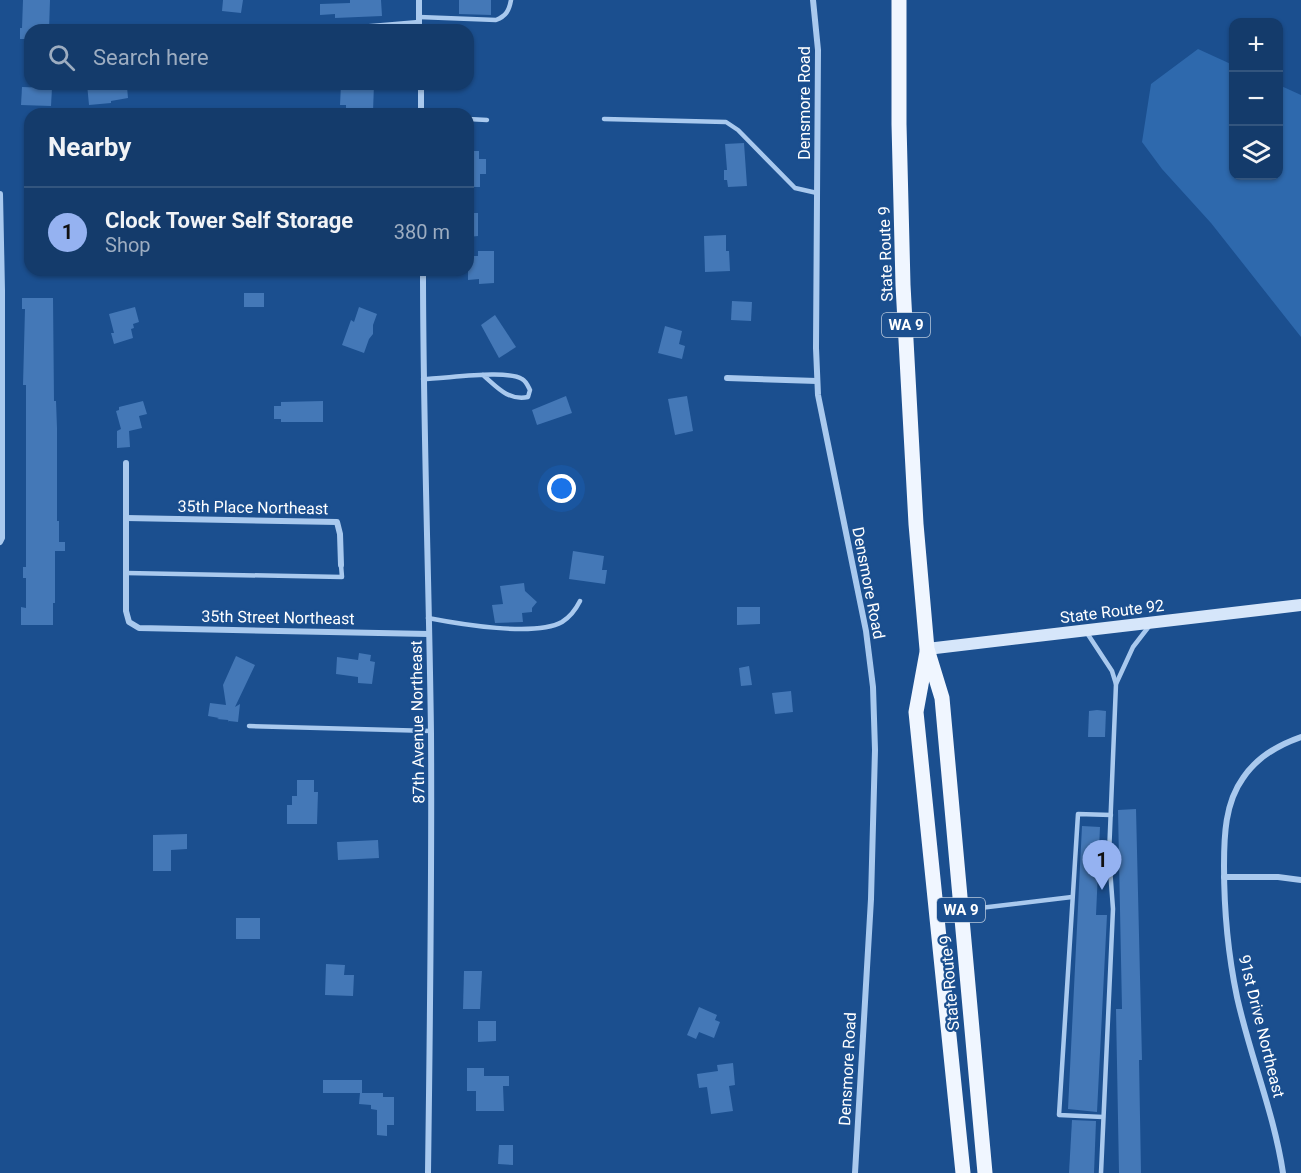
<!DOCTYPE html>
<html lang="en">
<head>
<meta charset="utf-8">
<style>
  body { margin:0; font-family:Roboto,sans-serif; background:#214673; color:#f1f3f6 }
  .controls { position:absolute; right:18px; top:18px; display:grid; overflow:hidden; border-radius:12px; box-shadow:0 2px 4px #0004 }
  .controls button { width:54px; height:54px; display:grid; place-items:center; padding:0; border:0; border-bottom:2px solid #33557e; background:#143b6b; color:#f1f3f6; font:30px sans-serif }
  .you { position:absolute; left:562px; top:489px; width:21px; height:21px; margin:-15px; border:4px solid #fff; border-radius:50%; background:#1a73e8; box-shadow:0 0 0 9px #1a73e833 }
  .badge { display:grid; place-items:center; width:39px; height:39px; border-radius:50%; background:#95b2f1; color:#111; font-size:20px; font-weight:700 }
  .pin { position:absolute; translate:-50% -50px; filter:drop-shadow(0 2px 3px #0008) }
  .pin::after { content:''; position:absolute; top:32px; width:21px; height:18px; background:inherit; clip-path:polygon(0 0,100% 0,50% 100%) }
  .list { margin:0; padding:0; list-style:none }
  h2 { display:flex; justify-content:space-between; align-items:center; height:78px; margin:0; padding:0 24px; font-size:26px }
  h2 small { font-size:20px; font-weight:400; color:#9dadc1 }
  .list li { display:grid; grid-template-columns:39px 1fr auto; gap:18px; align-items:center; box-sizing:border-box; height:90px; padding:0 24px; border-top:2px solid #33557e }
  .list b { display:block; font-size:22px; white-space:nowrap }
  .list p { margin:0; font-size:20px; white-space:nowrap; color:#9dadc1 }
  .list em { font-size:20px; font-style:normal; color:#9dadc1 }
  .icon { flex:none; width:33px; height:33px; fill:none; stroke:currentColor; stroke-width:2; stroke-linecap:round; stroke-linejoin:round }
  .map { position:relative; flex:none; width:1301px; height:1173px; overflow:hidden }
  .search { position:absolute; background:#143b6b; box-shadow:0 2px 4px #0004; left:24px; top:24px; width:450px; height:66px; display:flex; align-items:center; gap:15px; box-sizing:border-box; padding:0 21px; border-radius:18px; color:#9dadc1; font-size:22px }
  .panel { position:absolute; background:#143b6b; box-shadow:0 2px 4px #0004; left:24px; top:108px; width:450px; height:168px; border-radius:18px }
  .map>svg:first-child { display:block }
  .green { fill:#2e69ad }
  .building { fill:#4478b7 }
  .lines { fill:none; stroke-linecap:round; stroke-linejoin:round }
  .lane { stroke:#a9c9ee; stroke-width:4.5 }
  .street { stroke:#a9c9ee; stroke-width:6 }
  .secondary { stroke:#d6e6fa; stroke-width:12 }
  .primary { stroke:#f0f6ff; stroke-width:15 }
  .labels { text-anchor:middle; stroke-width:4.5; stroke-linejoin:round; paint-order:stroke }
  .shield { fill:#1b4f8f; stroke:#bbcadd; stroke-width:1.5 }
  .shield-label { font-size:15px; font-weight:bold; fill:#fff }
  .street-label { font-size:16px; fill:#fff; stroke:#1b4f8f }
</style>
</head>
<body>
<div class="map">
<svg width="1301" height="1173" viewBox="0 0 1301 1173">
  <rect width="100%" height="100%" fill="#1b4f8f"/>
  <polygon class="green" points="1198,49 1233,65 1234,176 1278,176 1279,85 1301,95 1301,337 1211,223 1162,169 1142,142 1151,84"/>
  <g class="building">
    <polygon points="23,0 50,0 49,30 30,30 30,39 20,39 20,28 22,28"/>
    <polygon points="223,0 243,0 241,13 222,11"/>
    <polygon points="350,0 381,0 382,16 335,18 335,14 320,15 320,4 350,3"/>
    <polygon points="459,0 491,0 491,15 459,14"/>
    <polygon points="87,84 122,85 122,88 127,87 128,98 111,101 111,103 89,105"/>
    <polygon points="341,84 374,84 373,112 346,111 346,105 340,105"/>
    <polygon points="22,87 52,88 51,106 21,105"/>
    <polygon points="744,143 747,186 728,187 727,180 724,180 724,170 727,170 725,144"/>
    <polygon points="468,151 479,151 479,159 486,159 486,174 480,174 480,187 468,187"/>
    <polygon points="468,213 478,213 478,236 468,237"/>
    <polygon points="726,235 726,251 729,251 730,271 705,272 704,236"/>
    <polygon points="478,251 494,251 494,283 479,284 479,279 468,280 468,256 478,256"/>
    <rect x="244" y="293" width="20" height="14"/>
    <polygon points="22,298 53,298 54,401 56,401 57,428 57,521 59,521 59,542 65,542 65,551 55,551 55,603 53,603 53,625 21,625 21,607 26,608 26,578 23,578 23,567 26,567 26,385 23,385 25,309 22,309"/>
    <polygon points="732,301 752,302 751,321 731,320"/>
    <polygon points="135,307 139,322 133,324 134,328 131,329 133,338 114,344 111,333 114,333 109,314"/>
    <polygon points="359,307 377,314 373,325 373,334 369,339 364,353 342,345 351,320 354,322"/>
    <polygon points="495,315 516,347 499,358 481,325"/>
    <polygon points="665,326 682,331 679,344 685,346 682,359 658,353"/>
    <polygon points="566,396 572,413 537,425 532,410"/>
    <polygon points="687,396 693,431 675,435 668,399"/>
    <polygon points="143,401 147,414 139,416 142,428 129,431 130,447 117,448 117,431 121,429 116,411 119,410 119,407"/>
    <polygon points="323,401 323,422 281,422 281,419 274,419 274,406 281,406 281,402"/>
    <polygon points="573,551 604,556 602,570 607,570 605,584 569,579"/>
    <polygon points="524,583 525,591 537,602 532,608 532,612 522,613 523,622 495,623 492,605 503,604 500,586"/>
    <polygon points="737,607 760,607 760,624 737,625"/>
    <polygon points="359,653 371,655 370,661 375,662 372,684 358,683 358,677 336,674 337,657 358,660"/>
    <polygon points="236,656 255,665 235,707 240,704 238,722 229,721 229,722 228,720 217,719 219,718 208,716 210,703 226,705 223,685"/>
    <polygon points="749,666 752,685 741,686 739,668"/>
    <polygon points="791,691 793,712 775,714 772,693"/>
    <polygon points="1097,710 1106,711 1105,737 1088,737 1089,711"/>
    <polygon points="297,780 314,780 314,792 318,792 317,824 287,824 287,805 292,805 292,796 297,796"/>
    <polygon points="1136,809 1142,1060 1139,1060 1141,1173 1119,1173 1116,1009 1122,1009 1118,810"/>
    <polygon points="1082,826 1100,827 1096,915 1107,915 1097,1112 1068,1109"/>
    <polygon points="187,834 187,849 171,850 171,871 153,871 153,835"/>
    <polygon points="378,840 379,858 338,860 337,842"/>
    <rect x="236" y="918" width="24" height="21"/>
    <polygon points="326,964 345,965 344,975 354,975 353,996 325,995"/>
    <polygon points="464,971 482,971 480,1009 463,1009"/>
    <polygon points="699,1007 717,1015 715,1020 720,1022 714,1038 699,1032 696,1039 687,1035"/>
    <polygon points="478,1021 496,1021 496,1041 478,1042"/>
    <polygon points="733,1063 735,1085 729,1086 733,1111 711,1114 707,1087 699,1088 697,1074 718,1071 717,1065"/>
    <polygon points="467,1068 484,1068 484,1076 509,1076 509,1086 503,1086 504,1111 476,1111 476,1091 467,1091"/>
    <polygon points="323,1080 362,1080 362,1093 383,1093 383,1097 394,1097 394,1125 387,1125 387,1136 377,1135 377,1110 371,1109 371,1105 359,1104 360,1093 323,1093"/>
    <polygon points="1072,1120 1096,1121 1094,1173 1069,1173"/>
    <polygon points="499,1145 513,1145 513,1165 498,1164"/>
  </g>
  <g class="lines">
    <g class="lane">
      <path d="M419 17 496 20C506 16 509 11 511 0"/>
      <polyline points="336,29 419,22"/>
      <polyline points="468,119 487,120"/>
      <polyline points="604,119 726,122 738,130 795,188 817,193"/>
      <path d="M423 379C444 379 507 369 522 379 526 381 528 386 530 390L528 397C508 401 497 387 483 375"/>
      <polyline points="126,573 342,577 341,565"/>
      <path d="M428 618C459 624 535 637 562 622 570 617 576 609 580 601"/>
      <polyline points="1087,633 1112,671 1116,684"/>
      <polyline points="249,726 431,731"/>
      <polyline points="963,910 1072,897"/>
      <polyline points="1103,1117 1059,1115 1078,814 1111,815"/>
      <polyline points="1101,1173 1113,909 1109,855 1116,684 1133,647 1150,625"/>
    </g>
    <g class="street">
      <polyline points="419,0 419,30"/>
      <polyline points="813,0 818,50 816,348 818,395 866,631 873,687 875,750 871,899 855,1173"/>
      <polyline points="421,84 421,114"/>
      <polyline points="0,194 2,290 2,538 0,542"/>
      <path d="M423 270C423 424 429 579 431 733 432 880 430 1026 428 1173"/>
      <polyline points="727,378 817,381"/>
      <polyline points="126,463 126,611 129,622 139,628 429,634"/>
      <polyline points="126,518 337,522 340,534 341,565"/>
      <polyline points="1224,877 1278,877 1301,880"/>
      <path d="M1283 1173C1274 1113 1250 1056 1237 997 1228 954 1224 910 1224 866 1224 836 1225 803 1243 778 1257 757 1278 745 1301 737"/>
    </g>
    <polyline class="secondary" points="927,649 1301,605"/>
    <g class="primary">
      <polyline points="899,0 899,124 903,285 916,524 927,649 942,698 985,1173"/>
      <polyline points="927,652 916,712 963,1173"/>
    </g>
  </g>
  <g class="labels">
    <g class="shield">
      <rect x="882" y="313" width="48" height="24" rx="4.5"/>
      <rect x="937" y="898" width="48" height="24" rx="4.5"/>
    </g>
    <g class="shield-label">
      <text x="906" y="330">WA 9</text>
      <text x="961" y="915">WA 9</text>
    </g>
    <g class="street-label">
      <text transform="translate(804 103) rotate(-90)" y="6">Densmore Road</text>
      <text transform="translate(885 254) rotate(-92)" y="6">State Route 9</text>
      <text transform="translate(253 507) rotate(1)" y="6">35th Place Northeast</text>
      <text transform="translate(869 583) rotate(79)" y="6">Densmore Road</text>
      <text transform="translate(1112 611) rotate(-7)" y="6">State Route 92</text>
      <text transform="translate(278 617) rotate(1)" y="6">35th Street Northeast</text>
      <text transform="translate(417 722) rotate(-91)" y="6">87th Avenue Northeast</text>
      <text transform="translate(949 983) rotate(-95)" y="6">State Route 9</text>
      <text transform="translate(1262 1026) rotate(76)" y="6">91st Drive Northeast</text>
      <text transform="translate(847 1069) rotate(-87)" y="6">Densmore Road</text>
    </g>
  </g>
</svg>
<div class="controls">
<button>+</button>
<button>−</button>
<button><svg class="icon" aria-label="layers" viewBox="0 0 24 24"><path d="M12 4l9 5-9 5-9-5zM3 14l9 5 9-5"/></svg></button>
</div>
<div class="you"></div>
<div class="pin badge" style="left:1102px;top:890px">1</div>
<div class="search"><svg class="icon" aria-label="search" viewBox="0 0 24 24"><circle cx="10" cy="10" r="6"/><path d="M15 15l6 6"/></svg>Search here</div>
<section class="panel">
<h2>Nearby<small></small></h2>
<ul class="list">
<li><span class="badge">1</span><div><b>Clock Tower Self Storage</b><p>Shop</p></div><em>380 m</em></li>
</ul>
</section>
</div>
</body>
</html>
